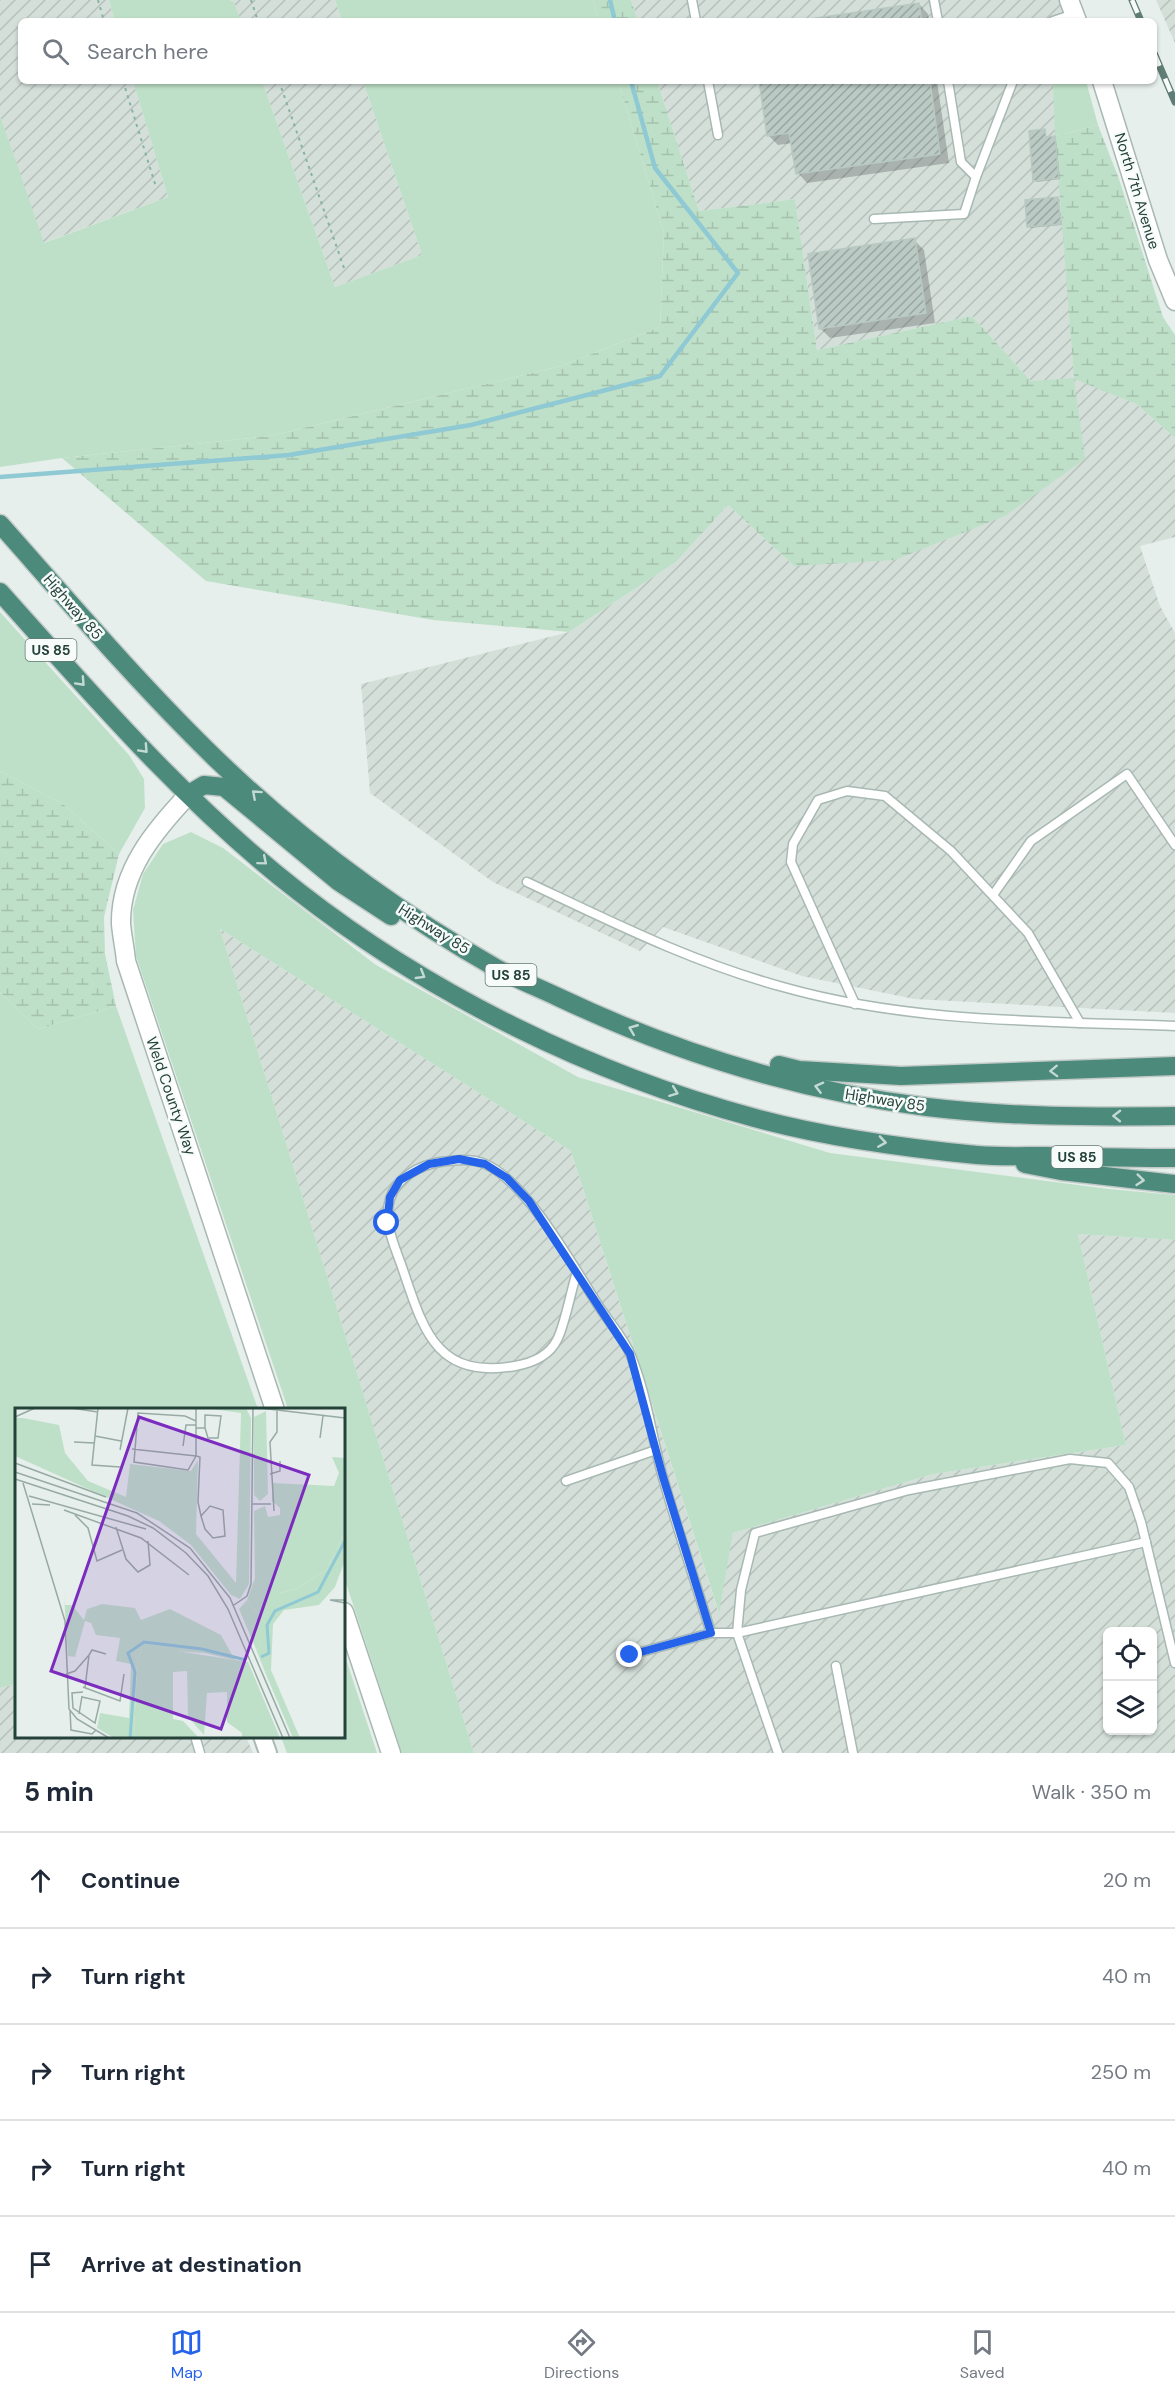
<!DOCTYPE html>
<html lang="en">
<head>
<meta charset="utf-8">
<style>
  body { margin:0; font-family:"DM Sans",sans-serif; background:#f6f6f7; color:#1f2937 }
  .controls { position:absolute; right:18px; bottom:18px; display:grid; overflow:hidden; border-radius:9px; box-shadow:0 2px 4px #0004 }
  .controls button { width:54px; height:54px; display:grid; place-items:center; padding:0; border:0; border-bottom:2px solid #e0e1e3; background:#fff; color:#1f2937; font:30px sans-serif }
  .stop { position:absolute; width:18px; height:18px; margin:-14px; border:4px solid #2563eb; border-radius:50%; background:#fff }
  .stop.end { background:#2563eb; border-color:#fff; box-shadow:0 2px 6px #0008 }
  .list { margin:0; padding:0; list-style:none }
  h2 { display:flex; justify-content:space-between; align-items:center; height:78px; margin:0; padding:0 24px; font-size:26px }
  h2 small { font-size:20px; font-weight:400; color:#747a83 }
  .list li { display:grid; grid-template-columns:39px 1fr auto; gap:18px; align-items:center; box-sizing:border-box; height:96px; padding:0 24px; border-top:2px solid #e0e1e3 }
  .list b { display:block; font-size:22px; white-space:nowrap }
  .list em { font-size:20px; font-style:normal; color:#747a83 }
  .icon { flex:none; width:33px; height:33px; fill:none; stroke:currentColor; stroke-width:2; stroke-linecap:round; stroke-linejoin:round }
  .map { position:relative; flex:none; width:1175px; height:1753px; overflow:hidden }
  .search { position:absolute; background:#fff; box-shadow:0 2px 4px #0004; left:18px; right:18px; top:18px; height:66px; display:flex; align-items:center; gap:15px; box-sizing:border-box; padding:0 21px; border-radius:9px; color:#747a83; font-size:22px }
  .sheet { height:558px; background:#fff }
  nav { display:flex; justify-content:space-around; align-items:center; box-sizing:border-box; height:84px; border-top:2px solid #e0e1e3; background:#fff; font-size:16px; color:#747a83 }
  nav a { display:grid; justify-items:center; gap:3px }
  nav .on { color:#2563eb }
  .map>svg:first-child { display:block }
  .industrial { fill:url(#industrial-furrows); fill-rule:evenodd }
  .grass { fill:#bfe0c8 }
  .wetland { fill:url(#wetland-marsh) }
  .shadow { fill:#0003 }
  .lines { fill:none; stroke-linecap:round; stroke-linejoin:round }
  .stream { stroke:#8ec9d4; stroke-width:4.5 }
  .building { fill:url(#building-hatch); stroke:#b8c9c2; stroke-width:1.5 }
  .service-casing { stroke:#a8b8b2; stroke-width:11 }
  .minor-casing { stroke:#a8b8b2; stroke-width:20 }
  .tertiary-casing { stroke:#a8b8b2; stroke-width:21 }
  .trunk-casing { stroke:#c2cac8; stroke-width:21 }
  .path { stroke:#86b3a5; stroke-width:2; stroke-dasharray:3 4.5; stroke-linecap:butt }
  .service { stroke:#fff; stroke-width:8 }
  .minor { stroke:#fff; stroke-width:16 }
  .tertiary { stroke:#fff; stroke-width:18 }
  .trunk { stroke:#4c8a7c; stroke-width:18 }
  .rail-casing { stroke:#5f7d75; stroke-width:7 }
  .rail { stroke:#f7fbf9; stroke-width:4.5; stroke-dasharray:14; stroke-linecap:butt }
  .oneway { stroke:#c4d9d4 }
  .route { stroke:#2563eb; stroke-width:8 }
  .labels { text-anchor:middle; stroke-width:5; stroke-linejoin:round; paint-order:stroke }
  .shield { fill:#f7fbf9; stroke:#637a73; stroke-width:1.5 }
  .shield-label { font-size:14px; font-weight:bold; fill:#24423a }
  .street-label { font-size:15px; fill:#24423a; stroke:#f7fbf9 }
  .inset-river { fill:none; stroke:#8ec9d4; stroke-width:3 }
  .inset-road { fill:none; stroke:#98aaa4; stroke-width:1.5 }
  .view { fill:#7b2cbf; fill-opacity:0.15; stroke:#7b2cbf; stroke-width:3 }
  .inset-edge { fill:none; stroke:#24423a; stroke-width:3 }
</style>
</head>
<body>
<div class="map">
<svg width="1175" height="1753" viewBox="0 0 1175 1753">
  <defs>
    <pattern id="industrial-furrows" width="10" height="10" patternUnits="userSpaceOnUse" patternTransform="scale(1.5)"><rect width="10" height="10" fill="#d4dfda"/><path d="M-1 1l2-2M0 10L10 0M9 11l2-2" fill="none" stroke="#b6c1bc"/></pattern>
    <pattern id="wetland-marsh" width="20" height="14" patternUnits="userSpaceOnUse" patternTransform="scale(1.5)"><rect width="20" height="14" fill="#bfe0c8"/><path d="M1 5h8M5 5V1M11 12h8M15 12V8" fill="none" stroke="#a4c1ad"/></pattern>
    <pattern id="building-hatch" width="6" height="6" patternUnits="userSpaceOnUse" patternTransform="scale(1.5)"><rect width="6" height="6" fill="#bbcac4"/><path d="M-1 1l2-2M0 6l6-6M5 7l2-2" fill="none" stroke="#98a6a0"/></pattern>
  </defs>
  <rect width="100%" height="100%" fill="#e6efeb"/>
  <g class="industrial">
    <polygon points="0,0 109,0 115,21 21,21 21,81 133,81 168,197 43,243 0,115"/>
    <polygon points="229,0 335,0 342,21 241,21 234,2"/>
    <polygon points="631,0 1059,0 1067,21 638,21"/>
    <polygon points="1156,0 1175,0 1175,43"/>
    <polygon points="262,81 363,81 422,255 335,287"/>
    <polygon points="657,81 1054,81 1053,86 1074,378 1136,404 1175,438 1175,537 1140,546 1160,606 1175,633 1175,1013 914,999 802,976 663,927 640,951 493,882 370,793 361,684 569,632 676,562 728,505 794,566 1031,381 972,316 817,350 795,199 699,211"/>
    <path d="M220 929 571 1151 718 1611 733 1533 933 1474 1126 1445 1078 1234 1175 1240V1753H474ZM1108 1632H1152V1730H1108Z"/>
    <polygon points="16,1684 16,1736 246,1737 253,1753 0,1753 0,1688"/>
  </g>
  <g class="grass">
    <polygon points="109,0 229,0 234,2 241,21 115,21"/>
    <polygon points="335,0 593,0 599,21 342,21"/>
    <polygon points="133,81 262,81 335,287 422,255 363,81 618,81 664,233 660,327 561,366 270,436 62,458 0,467 0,115 44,243 168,197"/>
    <polygon points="1054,81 1086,81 1098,125 1055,136 1053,86"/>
    <polygon points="0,612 129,755 144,779 145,808 119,854 63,804 0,771"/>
    <polygon points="191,832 223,848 376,965 578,1077 830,1153 1109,1189 1175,1195 1175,1240 1078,1234 1126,1445 933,1474 733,1533 719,1613 571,1151 220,929 474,1753 402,1753 344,1577 344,1410 288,1409 136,956 133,910 143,874 163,844"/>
    <polygon points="0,992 38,1029 116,1006 258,1409 16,1410 16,1684 0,1688"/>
    <polygon points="344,1653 377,1753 287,1753 281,1737 344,1736"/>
  </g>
  <g class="wetland">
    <polygon points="593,0 631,0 638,21 599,21"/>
    <polygon points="618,81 657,81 699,211 795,199 817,350 972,316 1031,381 1074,378 1055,136 1098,125 1119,179 1163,317 1175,335 1175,438 1136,404 1074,379 1085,459 1005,516 895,560 794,566 728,505 676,562 569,632 433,620 206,581 62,458 270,436 561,366 660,327 664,233"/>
    <polygon points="0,771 63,804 119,854 104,917 105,954 116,1006 38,1029 0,992"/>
  </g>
  <g class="shadow">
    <polygon points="919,4 928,14 929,21 806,21"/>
    <polygon points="760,81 937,81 949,163 807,183 798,173 792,143 778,145 768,135"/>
    <polygon points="1044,131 1047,139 1056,140 1060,179 1037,182 1035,180"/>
    <polygon points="1058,198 1062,225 1030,228 1029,226"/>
    <polygon points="914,240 924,250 935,323 830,338 820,328"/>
  </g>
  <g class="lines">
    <g class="stream">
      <polyline points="610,0 615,21"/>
      <polyline points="0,477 289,455 471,425 660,376 738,273 655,168 631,81"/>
    </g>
  </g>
  <g class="building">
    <polygon points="919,3 922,21 796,21"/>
    <polygon points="759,81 930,81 940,154 796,174 789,133 767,136"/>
    <polygon points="1045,129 1046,137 1055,136 1059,178 1033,181 1029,131"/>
    <polygon points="1058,197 1061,224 1027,227 1025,200"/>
    <polygon points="915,238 926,313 819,329 808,254"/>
  </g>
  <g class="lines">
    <g class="service-casing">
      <g id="service">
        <polyline points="692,0 696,21"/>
        <polyline points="934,0 938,21"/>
        <polyline points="1053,21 1074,14"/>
        <polyline points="708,81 718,135"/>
        <polyline points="948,81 961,162 976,177 1013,81"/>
        <polyline points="874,219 964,214 976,177"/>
        <path d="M527 882C612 922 691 962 783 987 910 1023 1044 1021 1175 1026"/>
        <polyline points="993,895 1031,841 1127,774 1175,845"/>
        <polyline points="855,1004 791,862 793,844 818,800 847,791 885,796 951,851 1028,933 1080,1023"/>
        <path d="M577 1272C571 1290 565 1325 557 1340 549 1356 532 1363 515 1366 435 1380 423 1328 402 1267 394 1244 383 1223 390 1199 396 1178 420 1165 440 1162 455 1160 471 1158 485 1164 527 1182 573 1266 598 1305 608 1321 624 1338 631 1356 647 1395 652 1438 663 1478 678 1530 695 1581 711 1633H737L1146 1542"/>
        <polyline points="566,1481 656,1450"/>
        <polyline points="630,1655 711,1633"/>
        <polyline points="836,1666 853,1753"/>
        <polyline points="195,1736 200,1753"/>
        <polyline points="778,1753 737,1633 741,1590 755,1533 909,1490 1070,1459 1108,1463 1129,1487 1141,1522 1175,1663"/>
      </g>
    </g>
    <g class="minor-casing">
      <polyline id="minor" points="262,1736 268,1753"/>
    </g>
    <g class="tertiary-casing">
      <g id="tertiary">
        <polyline points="1069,0 1077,21"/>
        <polyline points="1102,81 1158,260 1175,301"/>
        <path d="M189 794C155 830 120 871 121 924 122 936 125 949 126 961L275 1410"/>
        <polyline points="344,1612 391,1753"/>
      </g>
    </g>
    <g class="trunk-casing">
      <g id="trunk">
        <path d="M0 524C70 603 139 684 215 758 299 839 394 910 496 968 516 979 537 987 558 997 674 1052 799 1091 927 1107 1009 1117 1092 1117 1175 1116"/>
        <path d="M0 592C94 697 187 805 299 892 431 995 592 1074 755 1118 825 1137 904 1148 977 1155 999 1157 1023 1156 1045 1156 1088 1157 1132 1158 1175 1158"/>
        <polyline points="189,794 204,785 224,787 339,882 391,916"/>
        <polyline points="779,1065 799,1070 901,1076 1175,1066"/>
        <polyline points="1025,1164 1061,1171 1175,1184"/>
      </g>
    </g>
    <g class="path">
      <polyline points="98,0 104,21"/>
      <polyline points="251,0 258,21"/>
      <polyline points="123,81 156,187"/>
      <polyline points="279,81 344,268"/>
    </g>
    <use href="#service" class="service"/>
    <use href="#minor" class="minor"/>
    <use href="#tertiary" class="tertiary"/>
    <use href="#trunk" class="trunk"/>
    <g class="rail-casing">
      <g id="rail">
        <polyline points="1132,0 1141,21"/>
        <polyline points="1154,53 1175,102"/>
      </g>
    </g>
    <use href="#rail" class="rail"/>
  </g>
  <defs><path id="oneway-chevron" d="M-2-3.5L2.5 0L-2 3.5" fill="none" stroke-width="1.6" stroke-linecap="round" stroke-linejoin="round" transform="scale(1.5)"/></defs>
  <g class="oneway">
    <use href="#oneway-chevron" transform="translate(81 682) rotate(47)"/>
    <use href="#oneway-chevron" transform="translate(144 749) rotate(47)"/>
    <use href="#oneway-chevron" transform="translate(256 794) rotate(-138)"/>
    <use href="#oneway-chevron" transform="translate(263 861) rotate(40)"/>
    <use href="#oneway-chevron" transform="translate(421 975) rotate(31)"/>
    <use href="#oneway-chevron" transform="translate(633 1029) rotate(-158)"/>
    <use href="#oneway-chevron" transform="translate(1054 1071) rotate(178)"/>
    <use href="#oneway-chevron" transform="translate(819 1087) rotate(-166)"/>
    <use href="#oneway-chevron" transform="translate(674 1092) rotate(21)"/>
    <use href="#oneway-chevron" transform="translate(1117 1116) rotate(-179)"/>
    <use href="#oneway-chevron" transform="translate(882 1142) rotate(9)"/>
    <use href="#oneway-chevron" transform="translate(1140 1180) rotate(6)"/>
  </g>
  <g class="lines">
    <polyline class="route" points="387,1223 390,1197 400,1180 429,1164 459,1159 485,1164 507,1178 529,1201 630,1354 663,1477 711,1633 630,1655"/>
  </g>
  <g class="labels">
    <g class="shield">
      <rect x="25.5" y="639" width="51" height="22" rx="4.5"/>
      <rect x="485.5" y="964" width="51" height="22" rx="4.5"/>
      <rect x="1051.5" y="1146" width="51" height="22" rx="4.5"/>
    </g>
    <g class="shield-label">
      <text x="51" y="655">US 85</text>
      <text x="511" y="980">US 85</text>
      <text x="1077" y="1162">US 85</text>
    </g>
    <g class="street-label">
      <text transform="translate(1137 191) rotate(73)" y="5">North 7th Avenue</text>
      <text transform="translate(73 607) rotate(49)" y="5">Highway 85</text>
      <text transform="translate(434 929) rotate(32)" y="5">Highway 85</text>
      <text transform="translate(171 1096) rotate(71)" y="5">Weld County Way</text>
      <text transform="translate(885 1100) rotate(9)" y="5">Highway 85</text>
    </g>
  </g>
  <g transform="translate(15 1408)">
    <rect width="330" height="330" fill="#e6efeb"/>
    <path d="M190 0H231L236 10 234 176 225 191 216 187 176 137 144 113 0 48V10H8L44 17 50 45 73 73 111 89 115 56 176 63 183 52 181 126 221 175 226 5ZM251 3 253 86 245 93 239 87V9ZM317 49 330 50V124L311 162 281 181 265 185 240 170 239 103 250 98 253 109 265 107V100L257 93 258 75 319 78 324 65ZM232 192 250 215 246 239 241 241 224 201ZM143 240 233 254 265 330H227V325L212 314V284L192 285 189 327 173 309 172 263 158 264V311L168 313 184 330H119L122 254 127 241ZM256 262 285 330H278L250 264Z" fill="#bfe0c8"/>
    <path d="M330 124V152L320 179 304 197 269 202 258 216 256 262 250 264 241 241 246 239 242 223 250 215 232 192 240 170H252L265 185 281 181 311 162ZM49 187 50 197H57L69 212 72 201 87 196 120 200 126 212 155 201 206 227 220 252 189 245 127 241 122 254 119 330H99L82 320 85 305 114 310 116 256 101 253 105 230 81 227 76 215 70 213 60 249 53 248Z" fill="#bfe0c8"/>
    <path class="inset-river" d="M246 249 254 245 252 217 260 203 303 184 330 133M115 330 120 264 113 245 129 234 187 241 231 252"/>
    <path class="inset-road" d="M56 0 83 4M83 0 77 57 105 59M181 0V48L173 62 119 54 123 5 170 8 181 13M245 0 330 10M0 9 20 0M181 20H190V7L206 8 203 30H193L190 20M80 28 106 33M305 30 308 8M59 34 79 35M168 38 171 17H181M117 41 181 48M105 42 113 0M181 48 185 49 183 94 186 108 190 121 198 130 210 128 208 102 195 98 186 108M0 55 91 89M0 64 122 105 175 140 215 190 275 330M255 66 265 63V53M0 71 113 108 138 120 171 145 193 168 213 201 268 330M8 75 50 213 54 301 62 311 94 330M14 88 131 121M17 96 35 97M237 96H256M49 102 126 130 174 167M259 103 255 34 262 24V2M60 107 73 120 82 153 107 142M101 119 111 151 123 164 135 157 133 133M330 192H315L330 195M219 197 232 188 236 176 238 0M74 247 77 242 91 246M51 266 60 263 74 247 70 280M68 279 105 293 109 266M67 289 85 293 80 315 58 300 57 285 68 284M55 302 56 322 77 326 81 322M64 306 67 288"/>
    <path class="view" d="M124 9 294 67 206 321 36 263Z"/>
    <rect width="330" height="330" class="inset-edge"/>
  </g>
</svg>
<div class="controls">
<button><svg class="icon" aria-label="locate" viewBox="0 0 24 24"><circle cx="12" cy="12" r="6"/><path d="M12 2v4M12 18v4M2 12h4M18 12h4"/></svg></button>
<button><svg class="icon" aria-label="layers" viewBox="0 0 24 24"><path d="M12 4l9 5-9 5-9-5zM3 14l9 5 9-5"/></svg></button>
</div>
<div class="stop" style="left:387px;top:1223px"></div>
<div class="stop end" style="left:630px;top:1655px"></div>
<div class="search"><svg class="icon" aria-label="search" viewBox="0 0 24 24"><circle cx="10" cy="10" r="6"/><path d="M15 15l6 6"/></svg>Search here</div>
</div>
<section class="sheet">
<h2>5 min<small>Walk · 350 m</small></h2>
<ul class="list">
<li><svg class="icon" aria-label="ahead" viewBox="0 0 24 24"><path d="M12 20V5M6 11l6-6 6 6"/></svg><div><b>Continue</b></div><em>20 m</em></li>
<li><svg class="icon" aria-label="right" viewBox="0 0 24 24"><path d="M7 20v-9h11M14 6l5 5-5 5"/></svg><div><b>Turn right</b></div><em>40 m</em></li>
<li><svg class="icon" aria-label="right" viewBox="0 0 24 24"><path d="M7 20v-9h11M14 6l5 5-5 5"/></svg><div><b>Turn right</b></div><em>250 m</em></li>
<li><svg class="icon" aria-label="right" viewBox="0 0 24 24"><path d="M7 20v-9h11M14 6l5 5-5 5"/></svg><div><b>Turn right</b></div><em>40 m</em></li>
<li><svg class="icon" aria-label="arrive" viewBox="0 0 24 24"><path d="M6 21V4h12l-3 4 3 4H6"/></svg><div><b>Arrive at destination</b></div></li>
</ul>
</section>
<nav>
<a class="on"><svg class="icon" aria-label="map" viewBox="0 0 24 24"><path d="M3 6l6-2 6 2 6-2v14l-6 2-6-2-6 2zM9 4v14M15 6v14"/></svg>Map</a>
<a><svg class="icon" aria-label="directions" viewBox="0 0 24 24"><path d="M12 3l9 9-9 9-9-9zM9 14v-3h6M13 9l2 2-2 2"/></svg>Directions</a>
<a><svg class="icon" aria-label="saved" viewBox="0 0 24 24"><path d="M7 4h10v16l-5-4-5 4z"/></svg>Saved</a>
</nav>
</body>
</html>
